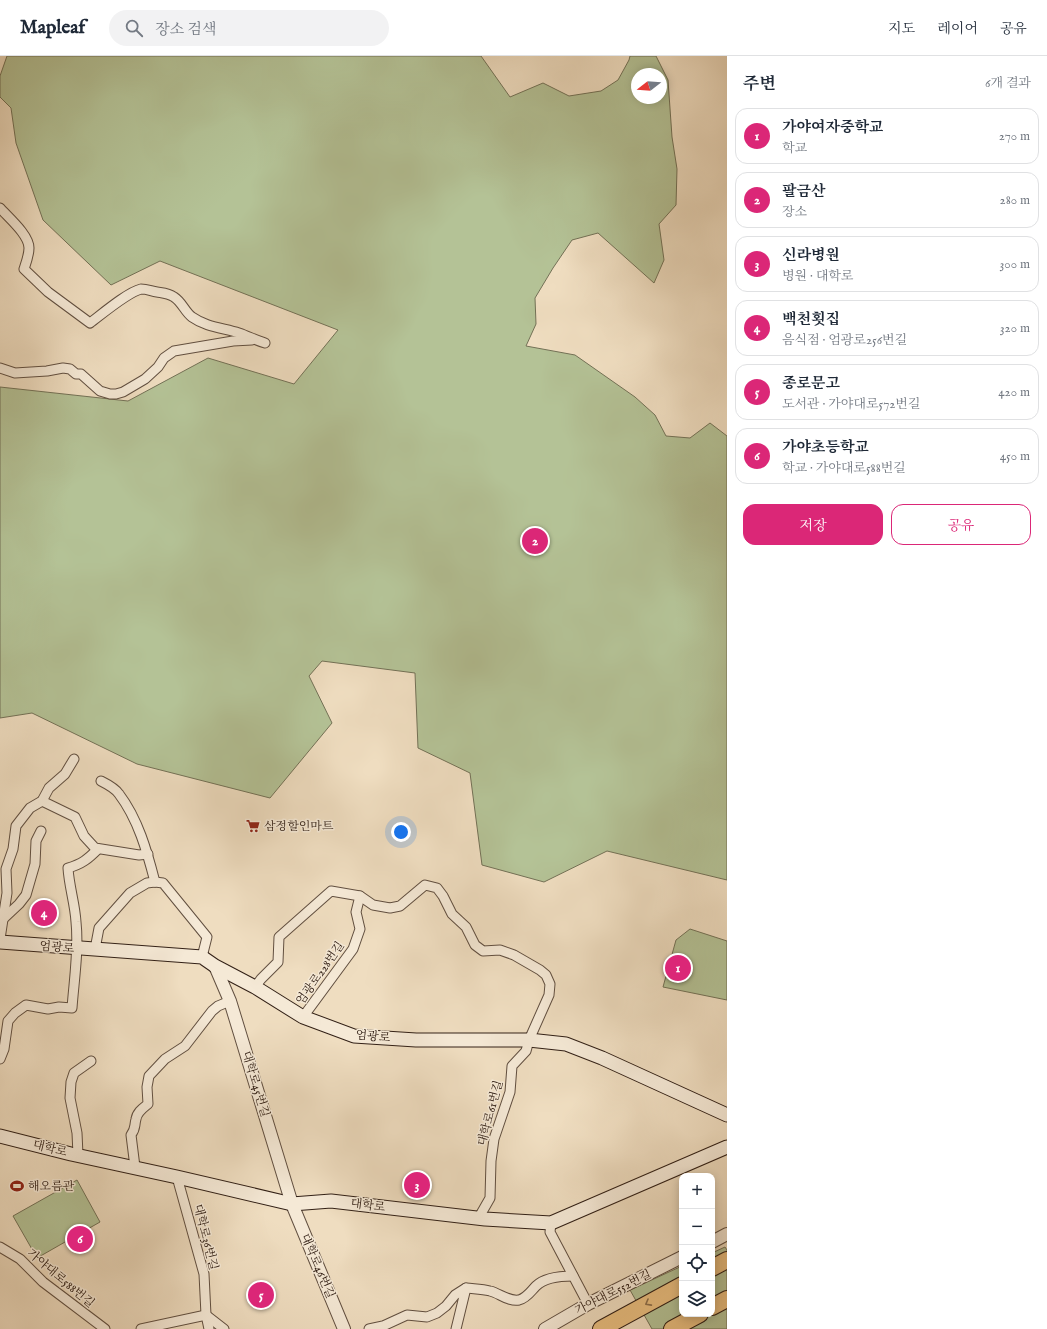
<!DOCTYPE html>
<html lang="ko">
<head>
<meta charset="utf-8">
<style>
  body { margin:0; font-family:"IM FELL English","Noto Serif KR",serif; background:#f2f2f3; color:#1f2937 }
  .controls { position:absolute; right:12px; bottom:12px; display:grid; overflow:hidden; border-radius:8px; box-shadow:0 2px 10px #0003 }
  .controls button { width:36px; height:36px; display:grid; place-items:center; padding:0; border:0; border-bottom:1px solid #e0e1e3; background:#fff; color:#1f2937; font:20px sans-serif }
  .compass { position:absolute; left:631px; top:12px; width:36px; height:36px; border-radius:50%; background:#fff; box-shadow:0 2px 10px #0003; rotate:253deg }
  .you { position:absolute; left:401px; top:776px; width:14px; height:14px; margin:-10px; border:3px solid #fff; border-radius:50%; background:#1a73e8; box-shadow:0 0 0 6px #1a73e833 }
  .badge { display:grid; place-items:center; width:26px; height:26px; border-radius:50%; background:#db2777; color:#fff; font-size:13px; font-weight:700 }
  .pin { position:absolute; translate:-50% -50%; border:2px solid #fff; box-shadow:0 1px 4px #0006 }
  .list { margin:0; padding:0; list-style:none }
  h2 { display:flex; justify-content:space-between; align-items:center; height:52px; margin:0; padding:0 16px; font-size:17px }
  h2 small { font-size:13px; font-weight:400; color:#747a83 }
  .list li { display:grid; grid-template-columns:26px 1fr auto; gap:12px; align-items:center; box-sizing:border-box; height:56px; margin:0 8px 8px; padding:0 8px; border:1px solid #e0e1e3; border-radius:12px }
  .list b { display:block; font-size:15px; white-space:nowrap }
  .list p { margin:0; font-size:13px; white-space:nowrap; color:#747a83 }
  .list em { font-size:13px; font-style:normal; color:#747a83 }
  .actions { display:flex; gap:8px; padding:12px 16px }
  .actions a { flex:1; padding:9px 0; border:1px solid #db2777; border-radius:12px; text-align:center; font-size:14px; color:#db2777 }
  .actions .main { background:#db2777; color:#fff }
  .icon { flex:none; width:22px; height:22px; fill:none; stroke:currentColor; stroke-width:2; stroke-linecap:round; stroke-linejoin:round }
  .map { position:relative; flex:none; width:727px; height:1273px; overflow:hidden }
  header { display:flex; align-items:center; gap:24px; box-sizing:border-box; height:56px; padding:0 20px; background:#fff; border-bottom:1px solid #e0e1e3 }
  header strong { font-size:19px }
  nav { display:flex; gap:22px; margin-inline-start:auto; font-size:14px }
  .search { width:280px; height:36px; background:#f2f2f3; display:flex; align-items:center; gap:10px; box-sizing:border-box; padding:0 14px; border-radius:22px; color:#747a83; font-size:15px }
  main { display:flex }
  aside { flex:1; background:#fff }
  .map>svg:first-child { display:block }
  .green { fill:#b4c296; stroke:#737156; fill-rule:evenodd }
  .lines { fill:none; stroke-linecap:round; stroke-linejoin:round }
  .minor-casing { stroke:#614f40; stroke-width:11 }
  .tertiary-casing { stroke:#614f40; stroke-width:14 }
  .secondary-casing { stroke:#322016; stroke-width:15 }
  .trunk-casing { stroke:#322016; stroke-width:18 }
  .minor { stroke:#f5e9d6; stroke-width:9 }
  .tertiary { stroke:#f5e9d6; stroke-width:12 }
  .secondary { stroke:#f5e9d6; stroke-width:13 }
  .trunk { stroke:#e8be80; stroke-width:16 }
  .oneway { stroke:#8d6f4b }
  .labels { text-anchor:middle; stroke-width:3; stroke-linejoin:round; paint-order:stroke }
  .poi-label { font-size:12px; fill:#322016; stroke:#f5e9d6; text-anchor:start }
  .street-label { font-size:12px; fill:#322016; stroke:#f5e9d6 }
</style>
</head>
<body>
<header>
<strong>Mapleaf</strong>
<div class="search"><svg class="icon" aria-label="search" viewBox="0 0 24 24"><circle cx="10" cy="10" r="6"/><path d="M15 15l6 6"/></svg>장소 검색</div>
<nav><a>지도</a><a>레이어</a><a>공유</a></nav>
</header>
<main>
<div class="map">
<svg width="727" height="1273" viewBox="0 0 727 1273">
  <rect width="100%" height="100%" fill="#efddc0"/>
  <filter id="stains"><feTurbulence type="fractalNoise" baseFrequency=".005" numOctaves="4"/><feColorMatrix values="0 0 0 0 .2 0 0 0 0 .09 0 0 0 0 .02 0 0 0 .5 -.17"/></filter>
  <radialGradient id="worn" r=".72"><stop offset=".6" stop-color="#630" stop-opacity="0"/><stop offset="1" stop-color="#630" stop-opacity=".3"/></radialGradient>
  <g class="green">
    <path d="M7 0H481L510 41 543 27 569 40 601 35 618 24 629 4 630 0H656L668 24 672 81 677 113 676 149 659 168 664 204 654 227 598 177 572 184 553 212 535 242 536 268 526 290 575 299 635 341 655 359 666 380 690 382 710 367 727 380V824L607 795 544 826 482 809 470 717 418 692 415 617 322 605 309 620 332 667 270 742 137 708 32 657 0 662V331L128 345 208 302 294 328 338 274 160 205 111 229 43 164 16 87 11 52 0 41V20ZM637 18H661V42H637Z"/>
    <polygon points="690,873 727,885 727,944 663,931 676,884"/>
    <polygon points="77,1124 100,1166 37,1202 13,1160"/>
    <polygon points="725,1191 727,1194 727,1273 652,1273 630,1234 682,1210 682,1258 712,1258 712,1197"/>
  </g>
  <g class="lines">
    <g class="minor-casing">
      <g id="minor">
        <path d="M0 152C9 162 29 179 29 192 29 199 26 207 24 213L48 236 90 267C102 258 128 236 141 233 147 233 151 235 157 236 163 237 168 237 174 241 182 246 185 256 192 261 206 271 223 272 239 277 248 280 255 284 265 287"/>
        <polyline points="0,312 15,317 47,315 63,312 70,313 76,318 81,318 100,335 110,338 116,338 123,336 145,323 158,311 164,302 174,295 233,285 252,284"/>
        <path d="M101 725C107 728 115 732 119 738 138 763 147 795 155 826"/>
        <polyline points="42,745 75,761 84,780 95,792 139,799 148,798"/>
        <polyline points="3,863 19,848 26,839 35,808 36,785 41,775"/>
        <polyline points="0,883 7,837 6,813 13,793 16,770 30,752 42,745 49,732 65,718 74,703"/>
        <polyline points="95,893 99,872 130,837 147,827 155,826 163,827 207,881 202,901"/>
        <polyline points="255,931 261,923 278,906 279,881 331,835 360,840 373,849 390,852 400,850 425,829 437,832 443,840 452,858 466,871 475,889 483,895 500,894 514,899 540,914 546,919 550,928 549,939 529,984 526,995 512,1010 510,1036 494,1083 491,1105 490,1142 478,1163"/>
        <polyline points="303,961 353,893 360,873 356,856 360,840"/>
        <path d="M0 1003 4 993 8 965 15 957 26 949 48 953 59 951 72 952C74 924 79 894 76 866 75 848 69 830 68 812 82 808 88 803 98 793"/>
        <polyline points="78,1099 77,1077 70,1042 71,1026 74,1017 91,1005"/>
        <path d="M135 1111 131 1079C136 1072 134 1071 136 1063 137 1056 143 1052 148 1048L147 1031 149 1020 165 1003 185 990 212 955 218 950 230 945"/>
        <polyline points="177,1121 204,1218 206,1259 209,1273"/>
        <polyline points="551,1167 550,1176 588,1248"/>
        <polyline points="0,1191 20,1203 43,1226 105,1273"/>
        <polyline points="141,1273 206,1259 224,1273"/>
        <path d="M369 1273 383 1270 407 1259 427 1261 437 1257 446 1250 455 1239 466 1232C474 1233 482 1233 490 1235 499 1237 509 1246 519 1244 527 1242 531 1235 536 1230 545 1221 561 1220 573 1220"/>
        <polyline points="456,1273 466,1232"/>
      </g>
    </g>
    <g class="tertiary-casing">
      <g id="tertiary">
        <polyline points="215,910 230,945 292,1148 344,1273"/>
        <polyline points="712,1186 727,1178"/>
        <polyline points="545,1273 588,1248 682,1201"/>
      </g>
    </g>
    <g class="secondary-casing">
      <g id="secondary">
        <polyline points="0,886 202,901 215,910 255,931 303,961 354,980 416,984 529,984 566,988 602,1002 727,1059"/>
        <polyline points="0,1080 71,1098 177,1121 292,1148 331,1145 485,1163 551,1167 727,1091"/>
      </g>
    </g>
    <g class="trunk-casing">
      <g id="trunk">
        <polyline points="712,1212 727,1204"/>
        <polyline points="712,1251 727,1243"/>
        <polyline points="601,1273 682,1229"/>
        <polyline points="672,1273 700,1258"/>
      </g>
    </g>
    <use href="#minor" class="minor"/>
    <use href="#tertiary" class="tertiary"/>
    <use href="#secondary" class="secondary"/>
    <use href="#trunk" class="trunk"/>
  </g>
  <defs><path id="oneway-chevron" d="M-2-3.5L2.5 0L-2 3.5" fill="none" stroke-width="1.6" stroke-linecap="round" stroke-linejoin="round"/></defs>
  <use class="oneway" href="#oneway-chevron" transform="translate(648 1247) rotate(151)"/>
  <defs>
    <g id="supermarket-bare" transform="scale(1.08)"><path d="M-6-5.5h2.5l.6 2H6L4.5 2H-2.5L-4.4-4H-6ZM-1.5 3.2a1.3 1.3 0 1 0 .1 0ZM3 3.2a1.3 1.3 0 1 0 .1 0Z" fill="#8f2418" stroke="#f5e9d6" stroke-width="2.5" paint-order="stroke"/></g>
    <g id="stadium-bare" transform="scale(1.08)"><path d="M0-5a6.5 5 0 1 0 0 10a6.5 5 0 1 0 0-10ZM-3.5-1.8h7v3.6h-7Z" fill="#8f2418" stroke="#f5e9d6" stroke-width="2.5" paint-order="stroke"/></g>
  </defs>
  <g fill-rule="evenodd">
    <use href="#supermarket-bare" x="253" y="770"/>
    <use href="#stadium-bare" x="17" y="1130"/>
  </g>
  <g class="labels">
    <g class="poi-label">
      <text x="264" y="774">삼정할인마트</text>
      <text x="28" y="1134">해오름관</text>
    </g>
    <g class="street-label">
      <text transform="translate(57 891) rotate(4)" y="4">엄광로</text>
      <text transform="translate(320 917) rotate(-55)" y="4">엄광로228번길</text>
      <text transform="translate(373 980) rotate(5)" y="4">엄광로</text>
      <text transform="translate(256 1028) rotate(73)" y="4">대학로45번길</text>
      <text transform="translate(490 1057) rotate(-75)" y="4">대학로61번길</text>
      <text transform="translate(50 1092) rotate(14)" y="4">대학로</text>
      <text transform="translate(368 1149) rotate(7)" y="4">대학로</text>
      <text transform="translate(206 1181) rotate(76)" y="4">대학로36번길</text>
      <text transform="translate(318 1210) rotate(67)" y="4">대학로46번길</text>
      <text transform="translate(61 1222) rotate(40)" y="4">가야대로588번길</text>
      <text transform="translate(613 1236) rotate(-27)" y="4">가야대로552번길</text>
    </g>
  </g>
  <rect width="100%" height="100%" filter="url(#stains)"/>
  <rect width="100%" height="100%" fill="url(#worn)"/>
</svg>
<div class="controls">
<button>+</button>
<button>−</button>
<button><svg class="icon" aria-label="locate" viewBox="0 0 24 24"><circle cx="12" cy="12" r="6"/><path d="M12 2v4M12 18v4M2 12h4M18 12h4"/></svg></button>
<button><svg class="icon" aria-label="layers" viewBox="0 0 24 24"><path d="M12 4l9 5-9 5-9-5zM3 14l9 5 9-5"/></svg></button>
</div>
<svg class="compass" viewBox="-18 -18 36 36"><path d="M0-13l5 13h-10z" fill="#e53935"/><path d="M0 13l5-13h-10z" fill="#747a83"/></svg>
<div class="you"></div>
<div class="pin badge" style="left:678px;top:912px">1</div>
<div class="pin badge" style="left:535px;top:485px">2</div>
<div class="pin badge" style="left:417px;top:1129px">3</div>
<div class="pin badge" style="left:44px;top:857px">4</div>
<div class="pin badge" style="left:261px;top:1239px">5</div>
<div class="pin badge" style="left:80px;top:1183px">6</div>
</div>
<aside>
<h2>주변<small>6개 결과</small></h2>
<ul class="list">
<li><span class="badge">1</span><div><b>가야여자중학교</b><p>학교</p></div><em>270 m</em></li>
<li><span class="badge">2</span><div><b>팔금산</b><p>장소</p></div><em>280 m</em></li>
<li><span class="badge">3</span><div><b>신라병원</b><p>병원 · 대학로</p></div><em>300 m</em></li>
<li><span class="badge">4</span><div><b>백천횟집</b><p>음식점 · 엄광로256번길</p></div><em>320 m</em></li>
<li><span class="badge">5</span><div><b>종로문고</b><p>도서관 · 가야대로572번길</p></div><em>420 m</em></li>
<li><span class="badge">6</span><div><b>가야초등학교</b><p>학교 · 가야대로588번길</p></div><em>450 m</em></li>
</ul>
<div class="actions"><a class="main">저장</a><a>공유</a></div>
</aside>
</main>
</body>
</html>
